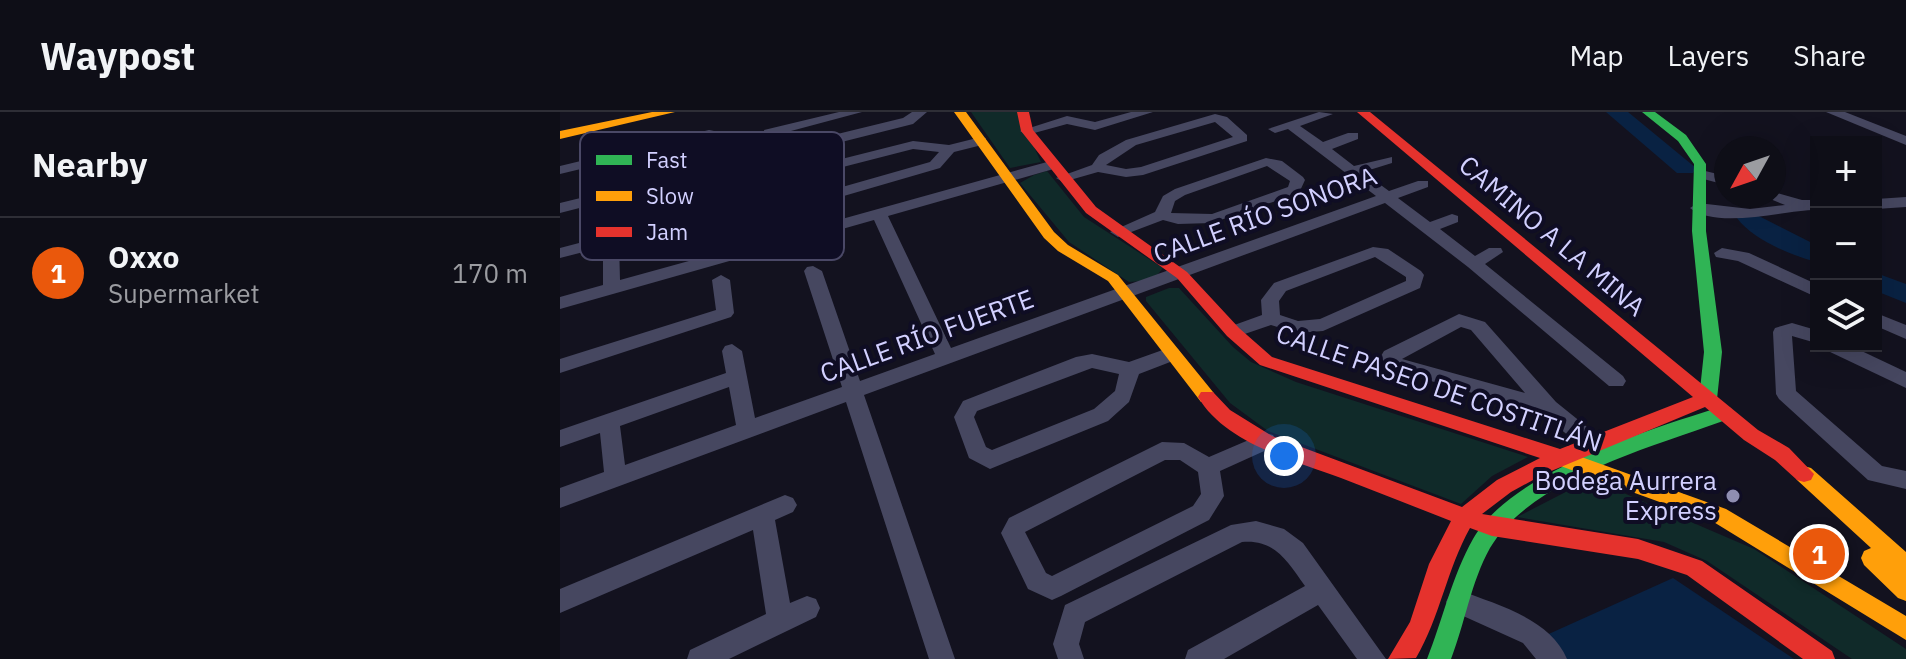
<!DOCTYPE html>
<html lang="en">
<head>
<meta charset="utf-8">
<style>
  body { margin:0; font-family:"IBM Plex Sans",sans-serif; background:#1c1c24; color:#f1f3f6 }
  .controls { position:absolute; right:24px; top:24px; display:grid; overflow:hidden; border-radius:0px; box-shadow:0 8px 32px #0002 }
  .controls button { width:72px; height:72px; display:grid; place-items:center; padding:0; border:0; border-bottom:2px solid #2e2e36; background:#0e0e17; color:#f1f3f6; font:40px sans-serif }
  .compass { position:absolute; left:1154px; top:24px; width:72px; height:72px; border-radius:50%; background:#0e0e17; box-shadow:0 8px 32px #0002; rotate:230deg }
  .you { position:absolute; left:724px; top:344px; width:28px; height:28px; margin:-20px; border:6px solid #fff; border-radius:50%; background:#1a73e8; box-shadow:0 0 0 12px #1a73e833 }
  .badge { display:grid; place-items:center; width:52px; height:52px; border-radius:50%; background:#ea580c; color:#fff; font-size:26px; font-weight:700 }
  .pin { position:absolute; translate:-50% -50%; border:4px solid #fff; box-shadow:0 2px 8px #0006 }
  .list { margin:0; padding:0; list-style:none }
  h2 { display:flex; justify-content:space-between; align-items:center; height:104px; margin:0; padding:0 32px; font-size:34px }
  h2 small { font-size:26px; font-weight:400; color:#9b9ca1 }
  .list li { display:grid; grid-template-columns:52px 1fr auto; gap:24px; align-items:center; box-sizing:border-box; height:112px; padding:0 32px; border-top:2px solid #2e2e36 }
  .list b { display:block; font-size:30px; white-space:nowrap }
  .list p { margin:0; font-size:26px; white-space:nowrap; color:#9b9ca1 }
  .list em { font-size:26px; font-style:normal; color:#9b9ca1 }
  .icon { flex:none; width:44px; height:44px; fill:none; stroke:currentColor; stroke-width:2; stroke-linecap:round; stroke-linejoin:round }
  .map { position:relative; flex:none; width:1346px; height:547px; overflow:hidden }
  header { display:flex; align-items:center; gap:48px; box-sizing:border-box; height:112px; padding:0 40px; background:#0e0e17; border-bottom:2px solid #2e2e36 }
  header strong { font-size:38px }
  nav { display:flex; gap:44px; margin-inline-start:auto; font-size:28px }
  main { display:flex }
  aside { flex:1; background:#0e0e17 }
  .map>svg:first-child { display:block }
  .green { fill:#102a29 }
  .water { fill:#092243 }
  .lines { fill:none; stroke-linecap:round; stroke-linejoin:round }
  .river { fill:#092243; fill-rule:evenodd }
  .street { fill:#464760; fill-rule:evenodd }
  .fast { fill:#30b455; fill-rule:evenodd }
  .slow { fill:#ff9f0a; fill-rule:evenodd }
  .jam { fill:#e5322d; fill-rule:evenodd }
  .poi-dot { fill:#8f8eb1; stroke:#0f0d24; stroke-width:3 }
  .labels { text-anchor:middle; stroke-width:8; stroke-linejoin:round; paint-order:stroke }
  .street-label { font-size:26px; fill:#d2d0ff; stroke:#0f0d24 }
  .poi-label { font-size:26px; fill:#d2d0ff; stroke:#0f0d24; text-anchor:end }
  .key { fill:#0f0d24; stroke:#4a4866; stroke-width:2 }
  .key-label { font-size:22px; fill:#d2d0ff }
</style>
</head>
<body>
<header>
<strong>Waypost</strong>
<nav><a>Map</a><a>Layers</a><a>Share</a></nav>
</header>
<main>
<aside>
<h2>Nearby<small></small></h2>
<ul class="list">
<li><span class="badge">1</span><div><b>Oxxo</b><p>Supermarket</p></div><em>170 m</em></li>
</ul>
</aside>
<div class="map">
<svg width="1346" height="547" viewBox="0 0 1346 547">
  <rect width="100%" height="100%" fill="#13121f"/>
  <g class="green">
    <polygon points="411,0 458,0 481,50 450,56"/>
    <polygon points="487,59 524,105 603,156 598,162 582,169 569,170 509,130 460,71 474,63"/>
    <polygon points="609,176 619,176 673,235 691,250 736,270 968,345 932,364 901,392 708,319 670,291 586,189 586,185"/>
    <polygon points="1031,367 1194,437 1346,537 1346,547 1292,547 1147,449 1104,430 957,405"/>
  </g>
  <polygon class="water" points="1113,466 1234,547 1001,547 982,525"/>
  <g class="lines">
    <g class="river">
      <polygon points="1046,0 1068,0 1136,56 1133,61 1117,61"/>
      <path d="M1189 99 1256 133V150C1231 143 1193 128 1177 106L1181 101Z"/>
      <polygon points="1316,161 1346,172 1346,191 1316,179"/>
    </g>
    <g class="street">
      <polygon points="279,0 302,0 216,23 220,36 343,6 352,0 367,0 353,12 222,45 207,39 204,18"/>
      <polygon points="571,0 593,0 535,18 507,12 467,23 460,19 507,4 535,10"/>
      <path d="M759 0 773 2 740 14 763 30 788 21H798V27L772 37 794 54 832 45V51L803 60 829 79 858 69H868V75L838 86 870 110 892 102 898 104V110L880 117 915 144 929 136H941L943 140 925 152 1063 264 1066 269 1063 274H1049L908 155 825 91 304 283 395 547H369L286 290 0 396V376L44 360 40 321 0 335V318L166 261 162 239 165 234 172 232 182 239 195 306 282 275 244 159 247 155 253 154 262 159 300 269 375 242 314 108 0 197V185L43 173V135L0 146V136L141 99 138 82 146 77 154 82 163 140 487 50H497V56L328 104 391 236 816 84 728 17 715 21 708 17ZM142 108 147 144 60 168 59 130ZM169 275 176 313 65 353 60 314Z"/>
      <polygon points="1266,0 1285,0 1346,24 1346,33"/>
      <path d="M655 2 667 5 687 23V29L583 63 566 65 538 60 503 70 496 66 532 53 539 43 566 28ZM655 10 673 25 581 55 566 57 546 53 576 33Z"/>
      <polygon points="149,18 154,19 154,25 0,62 0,54"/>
      <path d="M421 25 426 26V32L394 40 380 56 239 97 225 91 220 69 230 60 353 29 389 33ZM353 37 379 40 370 50 240 87 235 70 240 66Z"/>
      <path d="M706 46 722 49 743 65 745 68 739 81 652 111 618 112 603 108 558 125 550 120 595 100 603 84 615 77ZM707 54 730 69 728 75 652 102 611 101 615 89 625 83Z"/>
      <polygon points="143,56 150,60 148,63 0,101 0,91"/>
      <polygon points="1141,58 1166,64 1166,73 1136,65 1134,62"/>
      <path d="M1214 80 1242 88H1256V98C1224 98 1157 118 1130 96L1138 91 1190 97 1225 93 1203 84H1214Z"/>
      <polygon points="1346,85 1346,95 1316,97 1316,87"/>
      <path d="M813 135 828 137 861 159 864 163 860 176 763 219 737 221 711 213 673 226 664 220 666 216 702 203 701 188 714 171ZM815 145 846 165V169L760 207 738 209 720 203 719 189 726 179Z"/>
      <polygon points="1162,136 1189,141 1256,172 1256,185 1178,149 1156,145 1154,141"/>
      <polygon points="161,163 170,168 174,201 171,205 0,261 0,247 156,198 152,168"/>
      <polygon points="1316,201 1346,213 1346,227 1316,214"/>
      <path d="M899 202 925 210 996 290 1042 327 1045 333 1042 339 1034 341 1026 339 982 301 826 256 821 244 824 239ZM901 215 911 218 965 281 842 247Z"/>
      <polygon points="1232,211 1256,218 1256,231 1232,224 1236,279 1322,354 1346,359 1346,377 1308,368 1219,287 1216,282 1213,220 1215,216"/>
      <polygon points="1266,234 1291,234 1346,260 1346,276 1268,239"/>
      <path d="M611 235 618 237 621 242 618 247 579 262 569 290 548 309 430 357 409 346 394 305 403 289 516 245 532 242 569 250ZM532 256 559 262 555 279 534 297 432 338 426 335 414 305 417 299Z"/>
      <path d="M705 321 713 323 716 329 713 335 660 359 664 384 649 408 501 484 492 488 468 477 441 421 449 406 602 330 624 331 649 345ZM605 348H620L638 360 641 382 633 394 492 464 486 461 465 420Z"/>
      <polygon points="225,383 233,386 237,393 233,400 215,408 230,491 247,484 256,487 260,496 256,505 169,547 127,547 130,538 206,502 193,418 0,501 0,477"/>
      <path d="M696 409 724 417 743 431 826 547H797L758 493 664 547H625L628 538 745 474C727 449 715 427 682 430L525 510 519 532 524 547H498L493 532 505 493 671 413Z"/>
      <path d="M899 478C937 493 990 506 1007 547H976L963 531 890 498 886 490 890 482Z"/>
    </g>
    <g class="fast">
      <polygon points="1082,0 1095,0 1126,23 1146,52 1146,119 1162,240 1157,287 1154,292 1142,292 1139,287 1144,240 1132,119 1134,52 1118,29"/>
      <path d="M1164 294 1171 296 1173 301 1171 306C1097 334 972 365 930 436 911 470 905 511 891 547H867C883 507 892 464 913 427 950 360 1093 316 1164 294Z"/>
    </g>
    <g class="slow">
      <polygon points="92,0 115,0 0,27 0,19"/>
      <polygon points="394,0 406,0 494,120 508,133 558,163 653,280 656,285 653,290 641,290 548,169 498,139 484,126"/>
      <polygon points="1002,338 1166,397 1346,504 1346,528 1152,409 995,352 992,346 995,340"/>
      <polygon points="1244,354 1251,356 1346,440 1346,489 1338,486 1304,453 1301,446 1304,439 1311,436 1237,368 1234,362 1237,356"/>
    </g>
    <path class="jam" d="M457 0H469L473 18 536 95 627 160 679 216 712 245 1000 337 1133 285 797 0H810L1198 318 1229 336 1254 362 1251 368 1244 370 1237 368 1215 348 1184 328 1145 295 984 362 951 380 922 402 1078 427 1142 449 1272 539 1275 547H1243L1127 463 1078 447 932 424 910 416C887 457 880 505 856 546L828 547 850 510 869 452 891 409C855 395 818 380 781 366 733 348 666 332 638 285L641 280H653L670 298 712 324 902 395 937 368 980 346 700 253 667 224 617 166 526 101 461 19Z"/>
  </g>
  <circle class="poi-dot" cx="1173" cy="384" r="8"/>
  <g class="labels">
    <g class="street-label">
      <text transform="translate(705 103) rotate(-20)" y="9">CALLE RÍO SONORA</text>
      <text transform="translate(992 124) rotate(40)" y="9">CAMINO A LA MINA</text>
      <text transform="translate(367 224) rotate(-20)" y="9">CALLE RÍO FUERTE</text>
      <text transform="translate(879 276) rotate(19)" y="9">CALLE PASEO DE COSTITLÁN</text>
    </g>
    <g class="poi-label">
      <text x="1157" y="378">Bodega Aurrera<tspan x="1157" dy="30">Express</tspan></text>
    </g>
  </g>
  <rect x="20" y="20" width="264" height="128" rx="12" class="key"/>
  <rect x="36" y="43" width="36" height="10" fill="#30b455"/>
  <rect x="36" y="79" width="36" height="10" fill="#ff9f0a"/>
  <rect x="36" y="115" width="36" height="10" fill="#e5322d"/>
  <g class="key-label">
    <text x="86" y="56">Fast</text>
    <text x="86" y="92">Slow</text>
    <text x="86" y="128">Jam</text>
  </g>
</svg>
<div class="controls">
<button>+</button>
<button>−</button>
<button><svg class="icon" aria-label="layers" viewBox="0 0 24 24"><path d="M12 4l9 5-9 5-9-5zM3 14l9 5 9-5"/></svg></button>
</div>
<svg class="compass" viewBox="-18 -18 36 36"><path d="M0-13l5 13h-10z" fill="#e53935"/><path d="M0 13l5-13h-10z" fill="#9b9ca1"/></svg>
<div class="you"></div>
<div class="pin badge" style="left:1259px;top:442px">1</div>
</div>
</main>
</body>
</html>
